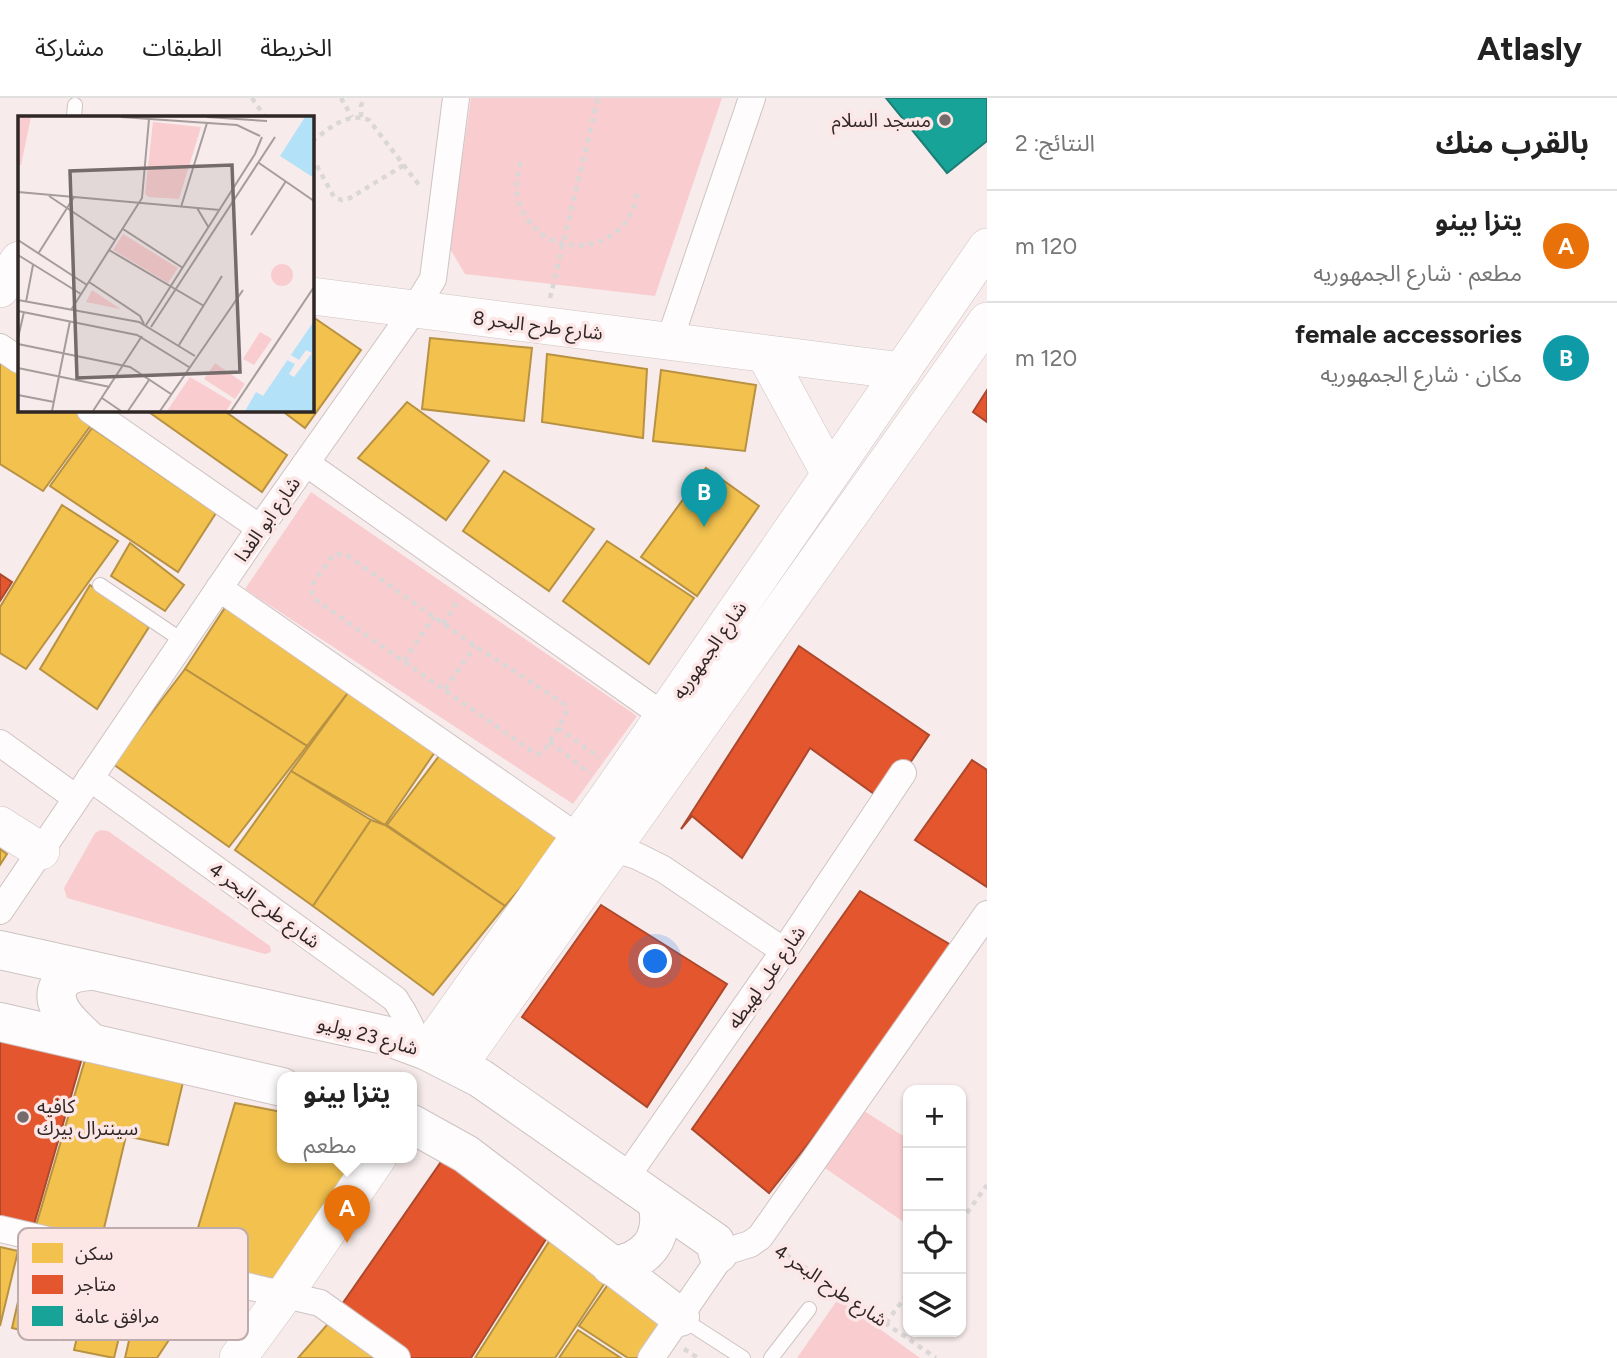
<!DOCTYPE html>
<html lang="ar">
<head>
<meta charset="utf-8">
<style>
  body { margin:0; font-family:Figtree,"Noto Sans Arabic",sans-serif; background:#f2f2f2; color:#222; direction:rtl }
  .controls { position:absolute; right:21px; bottom:21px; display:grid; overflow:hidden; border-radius:14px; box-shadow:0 2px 5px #0004 }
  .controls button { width:63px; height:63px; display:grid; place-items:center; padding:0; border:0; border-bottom:2px solid #e0e0e0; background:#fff; color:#222; font:35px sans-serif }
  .you { position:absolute; left:656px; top:864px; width:24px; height:24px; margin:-18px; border:5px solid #fff; border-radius:50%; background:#1a73e8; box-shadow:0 0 0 10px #1a73e833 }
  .badge { display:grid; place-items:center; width:46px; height:46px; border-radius:50%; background:#d93025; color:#fff; font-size:23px; font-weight:700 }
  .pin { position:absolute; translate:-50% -58px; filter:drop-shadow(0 2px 4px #0008) }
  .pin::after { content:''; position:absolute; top:37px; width:24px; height:21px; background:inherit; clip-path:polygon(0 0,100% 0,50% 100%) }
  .popup { position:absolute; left:277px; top:974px; width:140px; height:91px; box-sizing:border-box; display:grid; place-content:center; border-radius:14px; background:#fff; filter:drop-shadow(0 2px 5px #0005); font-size:23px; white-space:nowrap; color:#767676 }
  .popup b { font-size:26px; color:#222 }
  .popup::after { content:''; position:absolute; left:50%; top:100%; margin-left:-14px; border:14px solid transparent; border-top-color:#fff }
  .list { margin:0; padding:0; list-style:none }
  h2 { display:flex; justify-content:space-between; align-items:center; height:91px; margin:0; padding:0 28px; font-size:30px }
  h2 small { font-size:23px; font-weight:400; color:#767676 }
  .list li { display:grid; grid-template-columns:46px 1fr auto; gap:21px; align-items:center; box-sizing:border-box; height:112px; padding:0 28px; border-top:2px solid #e0e0e0 }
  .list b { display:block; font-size:26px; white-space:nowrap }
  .list p { margin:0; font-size:23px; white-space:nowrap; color:#767676 }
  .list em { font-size:23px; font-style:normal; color:#767676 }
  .icon { flex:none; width:38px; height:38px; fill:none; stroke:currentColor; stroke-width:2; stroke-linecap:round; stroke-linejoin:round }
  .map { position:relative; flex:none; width:987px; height:1260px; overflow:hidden; direction:ltr }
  header { display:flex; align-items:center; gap:42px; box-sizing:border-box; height:98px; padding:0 35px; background:#fff; border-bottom:2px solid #e0e0e0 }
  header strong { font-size:33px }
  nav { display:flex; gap:38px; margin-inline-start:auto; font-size:24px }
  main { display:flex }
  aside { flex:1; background:#fff }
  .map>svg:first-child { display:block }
  .green { fill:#f9cdcf }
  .homes { fill:#f2c14e; stroke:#b89242; stroke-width:2 }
  .shops { fill:#e4572e; stroke:#ae482c; stroke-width:2 }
  .public { fill:#17a398; stroke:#1e7e76; stroke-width:2 }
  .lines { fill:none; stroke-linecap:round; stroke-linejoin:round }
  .lane-casing { stroke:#cec3c3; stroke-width:16 }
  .street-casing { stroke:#cec3c3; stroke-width:28 }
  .secondary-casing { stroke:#cec3c3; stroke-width:38 }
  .primary-casing { stroke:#cec3c3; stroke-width:40 }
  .path { stroke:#dbd7d7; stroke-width:4.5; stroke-dasharray:5 5; stroke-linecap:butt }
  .lane { stroke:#fefcfc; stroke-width:14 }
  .street { stroke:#fefcfc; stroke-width:26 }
  .secondary { stroke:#fefcfc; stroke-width:37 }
  .primary { stroke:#fefcfc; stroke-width:38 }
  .poi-dot { fill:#756b6b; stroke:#fce6e6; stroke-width:2.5 }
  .labels { text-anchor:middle; stroke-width:7; stroke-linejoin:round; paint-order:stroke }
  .poi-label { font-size:19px; fill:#2f2626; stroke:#fce6e6; text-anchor:end }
  .street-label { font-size:19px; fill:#2f2626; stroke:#fce6e6 }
  .inset-road { fill:none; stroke:#a79c9c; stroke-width:2 }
  .view { fill:#756b6b; fill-opacity:0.15; stroke:#756b6b; stroke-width:3.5 }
  .inset-edge { fill:none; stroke:#2f2626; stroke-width:3.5 }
  .key { fill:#fce6e6; stroke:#beacac; stroke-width:2 }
  .key-label { font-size:19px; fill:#2f2626 }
</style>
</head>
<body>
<header>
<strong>Atlasly</strong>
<nav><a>الخريطة</a><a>الطبقات</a><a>مشاركة</a></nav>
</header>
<main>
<aside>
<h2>بالقرب منك<small>النتائج: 2</small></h2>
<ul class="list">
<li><span class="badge" style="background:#e8710a">A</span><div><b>يتزا بينو</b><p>مطعم · شارع الجمهوريه</p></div><em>120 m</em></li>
<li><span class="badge" style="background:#0f9aa8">B</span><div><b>female accessories</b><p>مكان · شارع الجمهوريه</p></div><em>120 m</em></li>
</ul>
</aside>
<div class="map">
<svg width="987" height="1260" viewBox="0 0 987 1260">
  <rect width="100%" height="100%" fill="#f7ebeb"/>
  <g class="green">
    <polygon points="471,0 722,0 655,198 465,176 449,149"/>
    <polygon points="311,394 637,618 573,706 245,491"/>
    <polygon points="101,732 108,733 270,848 271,854 265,856 67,800 64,790 95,735"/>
    <polygon points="861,1011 908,1041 908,1127 819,1066"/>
    <polygon points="838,1201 920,1260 797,1260"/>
  </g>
  <g class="homes">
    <polygon points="313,219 361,252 305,330 281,312 312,312"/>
    <polygon points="430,240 532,250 524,323 422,311"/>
    <polygon points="547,256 647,271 643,340 542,324"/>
    <polygon points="0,261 19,274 19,312 76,312 94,323 43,393 0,366"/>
    <polygon points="661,272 756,287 745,353 653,343"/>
    <polygon points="407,304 489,363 446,422 358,360"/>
    <polygon points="146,312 223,312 287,357 262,394"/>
    <polygon points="92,330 216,415 178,474 50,388"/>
    <polygon points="706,370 759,408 697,498 641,459"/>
    <polygon points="504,373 594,431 549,493 463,433"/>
    <polygon points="62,407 118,443 26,571 0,555 0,509"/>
    <polygon points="607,443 694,500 649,566 563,503"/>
    <polygon points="130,445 184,487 165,513 111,478"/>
    <polygon points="90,487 149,529 97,611 40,571"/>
    <polygon points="226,508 350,592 307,648 185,571"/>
    <polygon points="185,571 307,648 229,749 113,666"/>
    <polygon points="350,592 437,651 385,727 291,673"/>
    <polygon points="442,654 565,738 505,808 387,727"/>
    <polygon points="291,673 371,722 313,808 235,752"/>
    <polygon points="371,722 385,727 505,808 433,897 313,808"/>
    <polygon points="0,751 7,756 0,767"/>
    <polygon points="87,955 184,980 168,1047 126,1038 100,1147 35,1131"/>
    <polygon points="235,1005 282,1014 282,1059 370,1059 275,1188 187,1167"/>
    <polygon points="557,1131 612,1174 555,1260 475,1260"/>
    <polygon points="0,1149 18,1153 0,1228"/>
    <polygon points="94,1168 134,1177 114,1260 74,1252"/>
    <polygon points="616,1175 677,1221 647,1260 628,1260 579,1228"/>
    <polygon points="143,1181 202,1192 157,1260 125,1260"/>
    <polygon points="20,1195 71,1207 63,1242 12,1230"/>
    <polygon points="333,1220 391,1260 298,1260"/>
    <polygon points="578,1232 621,1260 559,1260"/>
  </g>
  <g class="shops">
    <polygon points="987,292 987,324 973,314"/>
    <polygon points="0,476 12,484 0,503"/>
    <polygon points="799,548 929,637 884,703 810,650 742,760 692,718 681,731"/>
    <polygon points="972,662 987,672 987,789 915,742"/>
    <polygon points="860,793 961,853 769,1095 692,1031"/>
    <polygon points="601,807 727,886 647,1009 522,919"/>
    <polygon points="0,934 84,953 33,1130 0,1122"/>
    <polygon points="450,1051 555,1127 471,1260 406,1260 338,1212"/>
  </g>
  <polygon class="public" points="886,0 987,0 987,43 947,75"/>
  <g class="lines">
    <g class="lane-casing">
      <g id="lane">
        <polyline points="74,19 75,7"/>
        <polyline points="100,487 183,543"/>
        <polyline points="681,1220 743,1260"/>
        <polyline points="771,1260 809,1211"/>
      </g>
    </g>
    <g class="street-casing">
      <g id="street">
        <polyline points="669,244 752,0"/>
        <polyline points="0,249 19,262"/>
        <polyline points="90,312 260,430"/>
        <polyline points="306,365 664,618"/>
        <polyline points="219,490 579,740 637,758 663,771 784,853"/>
        <polyline points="0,645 76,700"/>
        <path d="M90 680 395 901C406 917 413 931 419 950"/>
        <polyline points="0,813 260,430 414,212 433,181 456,0"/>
        <polyline points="625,1081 784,853 903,675"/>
        <polyline points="0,1131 320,1205 397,1260"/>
        <polyline points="651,1260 715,1167 718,1156 750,1146 760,1139 987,816"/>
      </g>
    </g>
    <g class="secondary-casing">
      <g id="secondary">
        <polyline points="0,191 19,162"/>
        <polyline points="312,198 902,273"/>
        <polyline points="765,256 830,376"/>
        <polyline points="0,727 41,753"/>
        <polyline points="427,953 612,693 987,149"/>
        <polyline points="458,968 987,223"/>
        <polyline points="238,1260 284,1197 378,1059"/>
      </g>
    </g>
    <g class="primary-casing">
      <g id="primary">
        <polyline points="0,852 384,937 427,953 480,980 715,1144 718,1156"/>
        <path d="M89 873C77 874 66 876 60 886 46 909 78 931 91 945"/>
        <polyline points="0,924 282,989"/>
        <polyline points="412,1026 466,1056 680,1219"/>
        <path d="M611 1168C647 1164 666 1140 657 1104"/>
      </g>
    </g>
    <g class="path">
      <polyline points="252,0 265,19"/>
      <polyline points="341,0 352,19"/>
      <polyline points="361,19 361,8 364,0"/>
      <path d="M312 43C331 30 345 14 369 22L419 87"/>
      <polyline points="312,59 334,99 341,102 350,100 404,67"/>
      <path d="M521 64C517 78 514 93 520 107 538 157 607 162 632 114 635 108 636 100 638 93"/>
      <polyline points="550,200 598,0"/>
      <polygon points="337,456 348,458 475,548 563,605 566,610 566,616 544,653 539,656 533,654 316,502 312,495 312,487 333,457"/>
      <polyline points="443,526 458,503"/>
      <polyline points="404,563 434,519"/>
      <polyline points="445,591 475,548"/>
      <polyline points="558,630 600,660"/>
      <polyline points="550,644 590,676"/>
      <polyline points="961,1123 987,1087"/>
      <polyline points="778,1151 936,1260"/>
      <polyline points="819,1199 829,1186"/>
      <polyline points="886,1225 908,1195"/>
      <polyline points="684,1251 698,1260"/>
    </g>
    <use href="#lane" class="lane"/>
    <use href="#street" class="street"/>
    <use href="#secondary" class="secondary"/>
    <use href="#primary" class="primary"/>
  </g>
  <g class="poi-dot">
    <circle cx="945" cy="22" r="7"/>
    <circle cx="23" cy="1019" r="7"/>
  </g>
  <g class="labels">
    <g class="poi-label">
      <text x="931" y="29">مسجد السلام</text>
      <text x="37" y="1015" text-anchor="start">كافيه<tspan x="37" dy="22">سينترال بيرك</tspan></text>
    </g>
    <g class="street-label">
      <text transform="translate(538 227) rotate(7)" y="7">شارع طرح البحر 8</text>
      <text transform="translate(267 421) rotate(-55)" y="7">شارع ابو الفدا</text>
      <text transform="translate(709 552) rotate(-55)" y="7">شارع الجمهوريه</text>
      <text transform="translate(265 807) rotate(36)" y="7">شارع طرح البحر 4</text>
      <text transform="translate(766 879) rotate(-55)" y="7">شارع على لهيطه</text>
      <text transform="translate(368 937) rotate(15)" y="7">شارع 23 يوليو</text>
      <text transform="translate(831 1187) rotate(34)" y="7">شارع طرح البحر 4</text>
    </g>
  </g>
  <g transform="translate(18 18)">
    <rect width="296" height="296" fill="#f7ebeb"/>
    <path d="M0 1H13L3 49H0ZM135 6 183 11 161 83 130 81 127 77ZM105 118 160 152 150 167 95 134ZM253 159a11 11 0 1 1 22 0a11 11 0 1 1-22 0ZM74 174 101 192 102 193 68 186ZM242 216 254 223 236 249 225 243ZM197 247 227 268 217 283 186 263ZM172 261 214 286 208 295H149Z" fill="#f9cdcf"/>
    <path d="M287 1H296V62L262 40ZM296 205V295H227L238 276 245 280Z" fill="#b3e2f8"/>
    <path d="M288 234 294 237 276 261 271 258 277 248 269 244 273 239 281 244Z" fill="#f7ebeb"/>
    <path class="inset-road" d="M103 1 219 9 242 20M189 1 249 5M241 47 296 85M0 76 202 94M31 80 97 124M163 91 189 7M179 92 191 112M105 113 165 152M233 119 268 65M0 124 69 169M91 134 186 190M20 138 56 81M0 139 63 178M71 166 122 200 126 208M0 184 121 206 177 240M8 186 15 149M53 194 124 82 131 3M0 195 119 219 171 251M128 209 237 38 244 21M133 211 257 21M0 222 6 196M0 228 112 251 153 278M161 229 204 160M0 252 92 271M0 279 36 286M84 282 103 295M34 295 52 205M75 295 124 220M110 295 131 264M142 295 225 174M213 295 296 171"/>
    <path class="view" d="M214 49 222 256 59 262 52 55Z"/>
    <rect width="296" height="296" class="inset-edge"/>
  </g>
  <rect x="18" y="1130" width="230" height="112" rx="10" class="key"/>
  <rect x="32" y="1145" width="31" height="20" fill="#f2c14e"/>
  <rect x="32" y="1177" width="31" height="19" fill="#e4572e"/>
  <rect x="32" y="1208" width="31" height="20" fill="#17a398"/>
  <g class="key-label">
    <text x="75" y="1162">سكن</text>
    <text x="75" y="1193">متاجر</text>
    <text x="75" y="1225">مرافق عامة</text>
  </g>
</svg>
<div class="controls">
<button>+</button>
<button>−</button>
<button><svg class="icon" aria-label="locate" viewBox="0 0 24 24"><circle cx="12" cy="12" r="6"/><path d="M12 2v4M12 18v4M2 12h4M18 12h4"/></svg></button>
<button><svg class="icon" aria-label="layers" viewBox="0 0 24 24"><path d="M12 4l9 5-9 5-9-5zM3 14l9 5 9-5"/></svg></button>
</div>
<div class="you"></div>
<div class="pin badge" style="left:347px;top:1145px;background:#e8710a">A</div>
<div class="popup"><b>يتزا بينو</b>مطعم</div>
<div class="pin badge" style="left:704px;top:429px;background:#0f9aa8">B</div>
</div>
</main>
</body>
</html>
